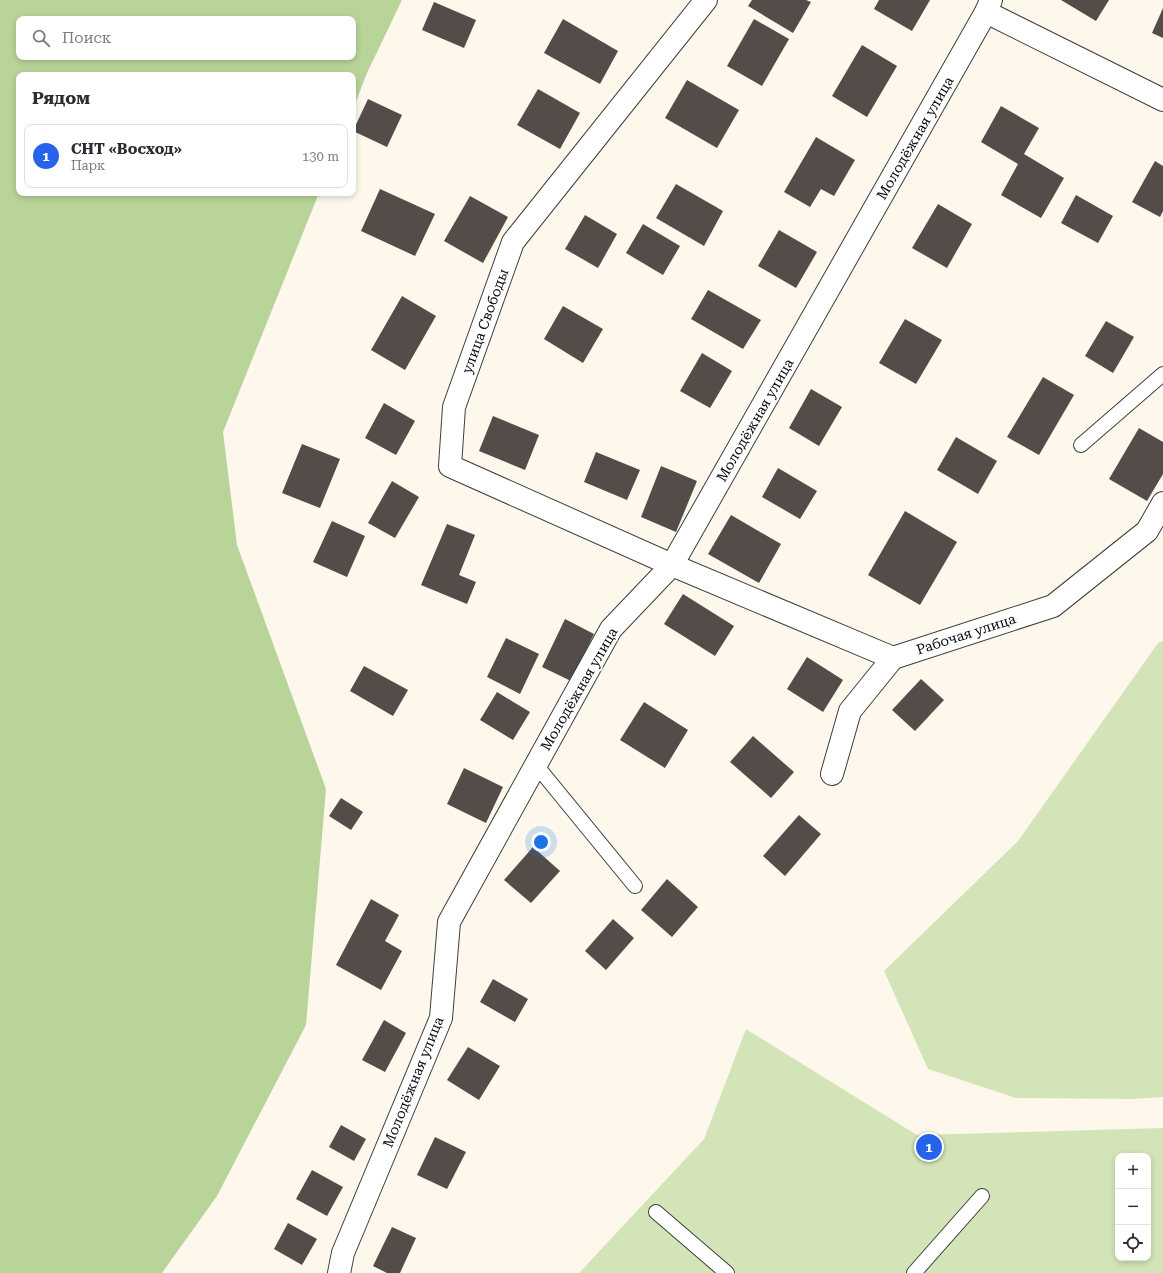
<!DOCTYPE html>
<html lang="ru">
<head>
<meta charset="utf-8">
<style>
  body { margin:0; font-family:"Roboto Serif",serif; background:#f2f2f3; color:#2b2b33 }
  .controls { position:absolute; right:12px; bottom:12px; display:grid; overflow:hidden; border-radius:8px; box-shadow:0 2px 6px #0003 }
  .controls button { width:36px; height:36px; display:grid; place-items:center; padding:0; border:0; border-bottom:1px solid #e1e1e2; background:#fff; color:#2b2b33; font:20px sans-serif }
  .you { position:absolute; left:541px; top:842px; width:14px; height:14px; margin:-10px; border:3px solid #fff; border-radius:50%; background:#1a73e8; box-shadow:0 0 0 6px #1a73e833 }
  .badge { display:grid; place-items:center; width:26px; height:26px; border-radius:50%; background:#2563eb; color:#fff; font-size:13px; font-weight:700 }
  .pin { position:absolute; translate:-50% -50%; border:2px solid #fff; box-shadow:0 1px 4px #0006 }
  .list { margin:0; padding:0; list-style:none }
  h2 { display:flex; justify-content:space-between; align-items:center; height:52px; margin:0; padding:0 16px; font-size:17px }
  h2 small { font-size:13px; font-weight:400; color:#7c7c81 }
  .list li { display:grid; grid-template-columns:26px 1fr auto; gap:12px; align-items:center; box-sizing:border-box; height:64px; margin:0 8px 8px; padding:0 8px; border:1px solid #e1e1e2; border-radius:8px }
  .list b { display:block; font-size:15px; white-space:nowrap }
  .list p { margin:0; font-size:13px; white-space:nowrap; color:#7c7c81 }
  .list em { font-size:13px; font-style:normal; color:#7c7c81 }
  .icon { flex:none; width:22px; height:22px; fill:none; stroke:currentColor; stroke-width:2; stroke-linecap:round; stroke-linejoin:round }
  .map { position:relative; flex:none; width:1163px; height:1273px; overflow:hidden }
  .search { position:absolute; background:#fff; box-shadow:0 2px 6px #0003; left:16px; top:16px; width:340px; height:44px; display:flex; align-items:center; gap:10px; box-sizing:border-box; padding:0 14px; border-radius:8px; color:#7c7c81; font-size:15px }
  .panel { position:absolute; background:#fff; box-shadow:0 2px 6px #0003; left:16px; top:72px; width:340px; height:124px; border-radius:8px }
  .map>svg:first-child { display:block }
  .green { fill:#d3e5b8; fill-rule:evenodd }
  .forest { fill:#b9d499; fill-rule:evenodd }
  .building { fill:#534c49 }
  .lines { fill:none; stroke-linecap:round; stroke-linejoin:round }
  .lane-casing { stroke:#3e3e3e; stroke-width:16 }
  .street-casing { stroke:#3e3e3e; stroke-width:24 }
  .lane { stroke:#fff; stroke-width:14 }
  .street { stroke:#fff; stroke-width:22 }
  .labels { text-anchor:middle; stroke-width:4; stroke-linejoin:round; paint-order:stroke }
  .street-label { font-size:14px; fill:#0b0b0b; stroke:#fff }
</style>
</head>
<body>
<div class="map">
<svg width="1163" height="1273" viewBox="0 0 1163 1273">
  <rect width="100%" height="100%" fill="#fdf8eb"/>
  <g class="green">
    <polygon points="1163,641 1163,1097 1132,1099 1016,1098 928,1069 884,971 1018,841 1158,643"/>
    <path d="M746 1029 917 1135 1163 1128V1273H579L704 1139ZM1118 1156H1148V1258H1118Z"/>
  </g>
  <path class="forest" d="M0 0H402L367 73 353 109V75H19V193H319L223 432 237 545 326 789 306 1025 217 1196 162 1273H0ZM19 19H353V57H19Z"/>
  <g class="building">
    <polygon points="752,0 806,0 811,2 793,33 748,6"/>
    <polygon points="879,0 930,0 912,31 874,9"/>
    <polygon points="1061,0 1109,0 1096,21"/>
    <polygon points="434,2 476,20 464,48 422,30"/>
    <polygon points="1163,8 1163,38 1152,33"/>
    <polygon points="563,19 618,51 600,84 544,53"/>
    <polygon points="754,19 789,39 762,86 727,66"/>
    <polygon points="862,45 897,66 867,117 832,96"/>
    <polygon points="687,80 739,110 717,148 665,118"/>
    <polygon points="538,89 580,113 560,149 517,125"/>
    <polygon points="368,99 402,115 387,147 353,131"/>
    <polygon points="1001,106 1039,128 1024,154 1064,178 1041,218 1001,195 1018,164 981,142"/>
    <polygon points="816,137 855,160 834,196 821,189 810,207 784,192"/>
    <polygon points="1155,161 1163,166 1163,211 1160,217 1132,202"/>
    <polygon points="676,184 723,211 704,246 656,218"/>
    <polygon points="380,189 435,214 415,256 361,231"/>
    <polygon points="1076,195 1113,216 1098,243 1061,223"/>
    <polygon points="470,196 508,217 483,263 444,241"/>
    <polygon points="938,204 972,224 947,268 912,248"/>
    <polygon points="585,215 617,234 598,268 565,249"/>
    <polygon points="643,224 680,246 663,275 626,253"/>
    <polygon points="779,230 817,252 796,288 758,266"/>
    <polygon points="708,290 761,320 743,349 691,319"/>
    <polygon points="402,296 436,316 405,370 371,350"/>
    <polygon points="563,306 603,329 583,363 544,339"/>
    <polygon points="905,319 942,340 916,384 879,363"/>
    <polygon points="1106,321 1134,337 1113,373 1085,356"/>
    <polygon points="702,353 732,371 710,408 680,391"/>
    <polygon points="1043,377 1074,395 1039,455 1007,437"/>
    <polygon points="811,389 842,407 819,446 789,428"/>
    <polygon points="384,403 415,421 396,455 365,438"/>
    <polygon points="493,416 539,435 525,470 479,451"/>
    <polygon points="1139,428 1163,442 1163,474 1147,501 1109,479"/>
    <polygon points="956,437 997,461 978,494 937,470"/>
    <polygon points="302,444 340,459 320,508 282,493"/>
    <polygon points="596,452 640,470 627,500 584,482"/>
    <polygon points="661,466 697,481 676,532 641,517"/>
    <polygon points="778,468 817,491 800,519 762,497"/>
    <polygon points="392,481 419,497 395,538 368,523"/>
    <polygon points="905,511 957,542 920,605 868,575"/>
    <polygon points="731,515 781,544 759,583 708,554"/>
    <polygon points="332,521 365,536 347,577 313,562"/>
    <polygon points="447,524 475,535 459,575 476,582 467,604 421,585"/>
    <polygon points="683,594 734,626 715,656 664,624"/>
    <polygon points="565,619 594,634 571,681 542,667"/>
    <polygon points="506,638 539,654 520,694 487,677"/>
    <polygon points="807,657 843,680 823,712 787,689"/>
    <polygon points="364,666 408,690 393,716 350,691"/>
    <polygon points="921,679 944,700 915,731 892,710"/>
    <polygon points="497,692 530,712 513,740 480,720"/>
    <polygon points="644,702 688,730 665,768 620,740"/>
    <polygon points="753,736 794,772 771,798 730,762"/>
    <polygon points="464,768 503,787 486,823 447,804"/>
    <polygon points="341,798 363,812 351,830 329,816"/>
    <polygon points="799,815 821,834 785,876 763,856"/>
    <polygon points="533,847 560,871 531,903 504,880"/>
    <polygon points="667,879 698,907 672,937 641,910"/>
    <polygon points="371,899 399,915 385,941 402,951 381,990 336,965"/>
    <polygon points="613,919 634,938 606,970 585,951"/>
    <polygon points="493,979 528,999 515,1022 480,1002"/>
    <polygon points="384,1020 406,1033 385,1072 362,1060"/>
    <polygon points="468,1047 500,1066 479,1100 447,1080"/>
    <polygon points="341,1125 366,1139 354,1161 329,1147"/>
    <polygon points="435,1137 466,1152 447,1189 417,1175"/>
    <polygon points="312,1170 343,1187 327,1216 296,1199"/>
    <polygon points="288,1223 317,1239 302,1265 274,1249"/>
    <polygon points="392,1227 416,1238 400,1273 387,1273 373,1266"/>
  </g>
  <g class="lines">
    <g class="lane-casing">
      <g id="lane">
        <polyline points="1081,445 1163,374"/>
        <polyline points="536,765 635,886"/>
        <polyline points="656,1212 727,1273"/>
        <polyline points="914,1273 982,1196"/>
      </g>
    </g>
    <g class="street-casing">
      <g id="street">
        <polyline points="706,0 513,242 454,407 450,466 672,565 893,658"/>
        <polyline points="986,12 1163,100"/>
        <polyline points="832,774 850,711 893,658 1053,606 1147,531 1163,503"/>
        <polyline points="339,1273 343,1253 441,1018 449,922 611,629 672,565 986,12 991,0"/>
      </g>
    </g>
    <use href="#lane" class="lane"/>
    <use href="#street" class="street"/>
  </g>
  <g class="labels">
    <g class="street-label">
      <text transform="translate(915 138) rotate(-60)" y="5">Молодёжная улица</text>
      <text transform="translate(485 321) rotate(-70)" y="5">улица Свободы</text>
      <text transform="translate(755 420) rotate(-60)" y="5">Молодёжная улица</text>
      <text transform="translate(966 634) rotate(-18)" y="5">Рабочая улица</text>
      <text transform="translate(579 689) rotate(-60)" y="5">Молодёжная улица</text>
      <text transform="translate(413 1082) rotate(-68)" y="5">Молодёжная улица</text>
    </g>
  </g>
</svg>
<div class="controls">
<button>+</button>
<button>−</button>
<button><svg class="icon" aria-label="locate" viewBox="0 0 24 24"><circle cx="12" cy="12" r="6"/><path d="M12 2v4M12 18v4M2 12h4M18 12h4"/></svg></button>
</div>
<div class="you"></div>
<div class="pin badge" style="left:929px;top:1147px">1</div>
<div class="search"><svg class="icon" aria-label="search" viewBox="0 0 24 24"><circle cx="10" cy="10" r="6"/><path d="M15 15l6 6"/></svg>Поиск</div>
<section class="panel">
<h2>Рядом<small></small></h2>
<ul class="list">
<li><span class="badge">1</span><div><b>СНТ «Восход»</b><p>Парк</p></div><em>130 m</em></li>
</ul>
</section>
</div>
</body>
</html>
